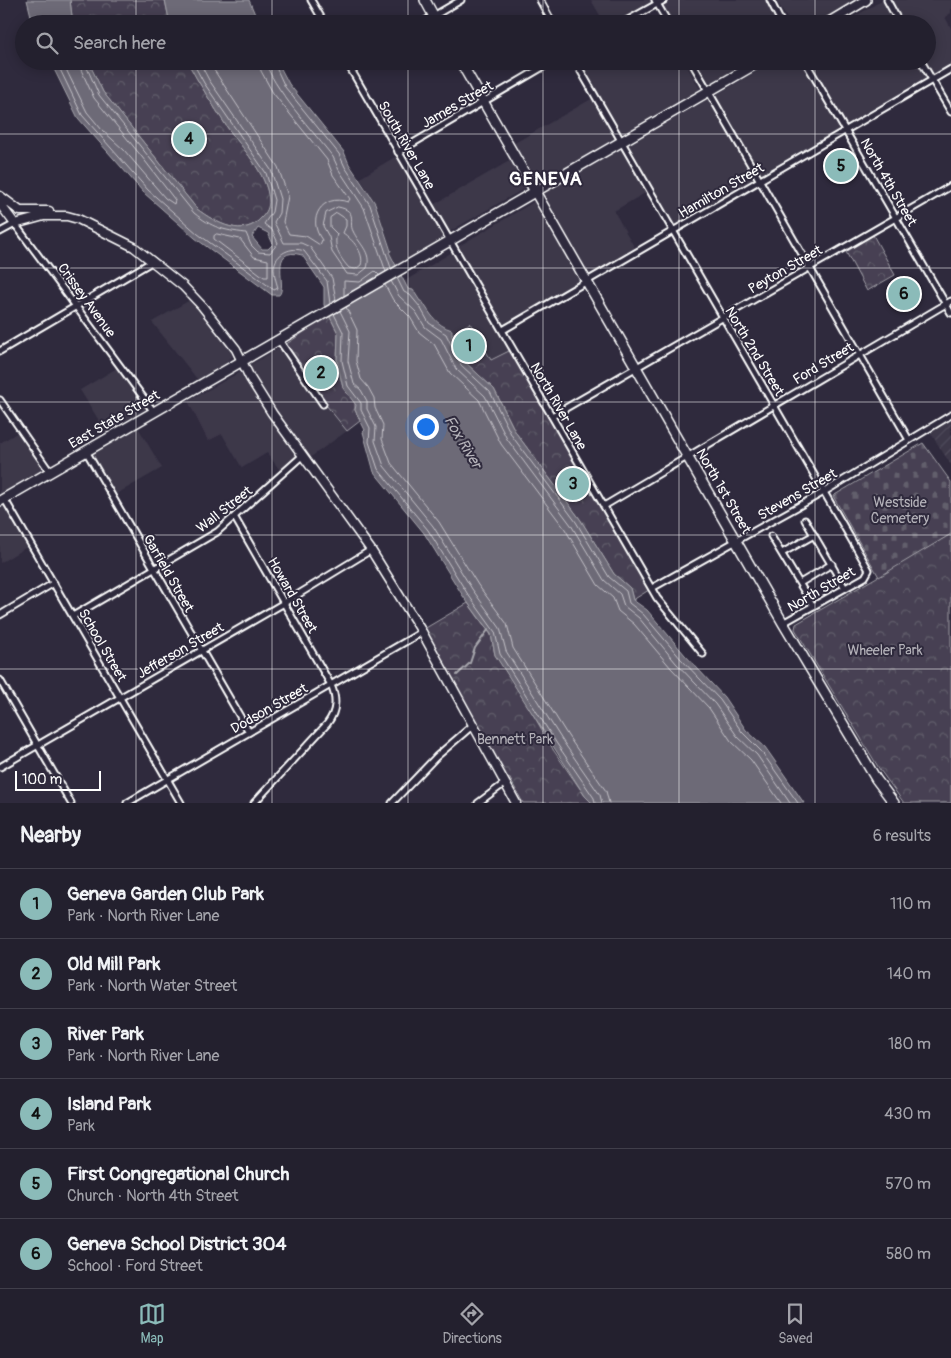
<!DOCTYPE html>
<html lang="en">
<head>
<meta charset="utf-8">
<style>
  body { margin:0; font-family:Pangolin,sans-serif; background:#2f2d3a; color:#f1f3f6 }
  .scale { position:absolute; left:15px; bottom:12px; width:86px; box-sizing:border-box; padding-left:5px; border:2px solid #fff; border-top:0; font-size:14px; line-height:18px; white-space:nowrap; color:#fff; -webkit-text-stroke:4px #2f2a3d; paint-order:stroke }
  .you { position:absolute; left:425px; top:426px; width:18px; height:18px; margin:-12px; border:4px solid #fff; border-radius:50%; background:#1a73e8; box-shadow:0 0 0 8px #1a73e833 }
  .badge { display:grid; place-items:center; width:32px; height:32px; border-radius:50%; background:#8bbbb9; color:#111; font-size:16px; font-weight:700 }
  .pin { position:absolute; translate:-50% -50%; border:2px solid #fff; box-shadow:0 1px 5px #0006 }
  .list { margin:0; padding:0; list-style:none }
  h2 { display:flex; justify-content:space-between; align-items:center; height:65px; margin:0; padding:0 20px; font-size:21px }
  h2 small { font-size:16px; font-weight:400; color:#a3a3aa }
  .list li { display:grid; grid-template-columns:32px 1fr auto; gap:15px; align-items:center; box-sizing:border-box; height:70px; padding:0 20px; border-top:1px solid #403e4a }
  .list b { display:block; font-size:19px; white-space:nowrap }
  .list p { margin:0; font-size:16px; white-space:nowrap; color:#a3a3aa }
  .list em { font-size:16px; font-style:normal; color:#a3a3aa }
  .icon { flex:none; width:28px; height:28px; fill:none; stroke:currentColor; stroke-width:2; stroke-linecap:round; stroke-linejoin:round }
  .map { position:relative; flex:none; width:951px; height:803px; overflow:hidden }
  .search { position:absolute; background:#23202e; box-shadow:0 2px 12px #0003; left:15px; right:15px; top:15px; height:55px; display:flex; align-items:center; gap:12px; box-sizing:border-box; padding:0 18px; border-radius:28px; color:#a3a3aa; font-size:19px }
  .sheet { height:485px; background:#23202e }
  nav { display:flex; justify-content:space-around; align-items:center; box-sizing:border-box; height:70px; border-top:1px solid #403e4a; background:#23202e; font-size:14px; color:#a3a3aa }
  nav a { display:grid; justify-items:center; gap:2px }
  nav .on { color:#8bbbb9 }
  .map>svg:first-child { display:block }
  .built { fill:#3c3749 }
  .industrial { fill:url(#industrial-furrows) }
  .forest { fill:url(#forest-crowns); stroke:#a2a0a8 }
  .cemetery { fill:url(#cemetery-stones); stroke:#a2a0a8 }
  .water { fill:#6d6a77; stroke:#a7a6ad; fill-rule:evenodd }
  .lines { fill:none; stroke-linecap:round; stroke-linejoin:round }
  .shore { stroke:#c5c3c9; stroke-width:1 }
  .stream { stroke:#a7a6ad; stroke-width:2 }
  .street-casing { stroke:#fff; stroke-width:9 }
  .secondary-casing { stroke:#fff; stroke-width:11 }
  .primary-casing { stroke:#fff; stroke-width:12 }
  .street { stroke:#2f2a3d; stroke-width:5 }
  .secondary { stroke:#2f2a3d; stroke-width:8 }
  .primary { stroke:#2f2a3d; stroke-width:9 }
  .grid { fill:none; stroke:#fff; stroke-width:1; stroke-opacity:0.55 }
  .labels { text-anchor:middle; stroke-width:4; stroke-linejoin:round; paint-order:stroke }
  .street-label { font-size:14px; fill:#fff; stroke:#2f2a3d }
  .park-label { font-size:14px; fill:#b5b3ba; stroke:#2f2a3d }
  .water-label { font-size:15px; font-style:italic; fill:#b6b4bb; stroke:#2f2a3d }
  .district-label { font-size:19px; font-weight:bold; letter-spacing:1px; fill:#fff; stroke:#2f2a3d }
</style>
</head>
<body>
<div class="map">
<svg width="951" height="803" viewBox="0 0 951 803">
  <defs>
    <pattern id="industrial-furrows" width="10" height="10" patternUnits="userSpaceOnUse" patternTransform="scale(1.25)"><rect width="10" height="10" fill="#3c3749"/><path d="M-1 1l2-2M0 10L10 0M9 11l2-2" fill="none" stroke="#504b5b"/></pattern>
    <pattern id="forest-crowns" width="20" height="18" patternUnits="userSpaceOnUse" patternTransform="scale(1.25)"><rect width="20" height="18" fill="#464152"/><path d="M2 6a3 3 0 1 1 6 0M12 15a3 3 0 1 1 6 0" fill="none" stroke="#625e6c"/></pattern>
    <pattern id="cemetery-stones" width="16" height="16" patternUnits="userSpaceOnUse" patternTransform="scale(1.25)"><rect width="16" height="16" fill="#464152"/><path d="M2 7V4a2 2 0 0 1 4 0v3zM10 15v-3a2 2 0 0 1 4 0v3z" fill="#625e6c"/></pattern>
  </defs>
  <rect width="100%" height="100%" fill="#2f2a3d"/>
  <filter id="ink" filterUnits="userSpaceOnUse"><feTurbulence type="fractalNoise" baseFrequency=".02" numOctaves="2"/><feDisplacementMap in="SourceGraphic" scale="10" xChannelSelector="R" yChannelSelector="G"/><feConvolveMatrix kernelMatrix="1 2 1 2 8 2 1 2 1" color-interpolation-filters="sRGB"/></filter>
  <g filter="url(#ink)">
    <g class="built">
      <polygon points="591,0 651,0 653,2 615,24 605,24"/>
      <polygon points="672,0 768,0 782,24 674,24 663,5"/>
      <polygon points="776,0 856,0 814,24 790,24"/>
      <polygon points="883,0 951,0 951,13 945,17 951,28 951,68 674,227 652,189 614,211 636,250 589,276 542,194 775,61 927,61 927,24 841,24"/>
      <polygon points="579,61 684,61 701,91 622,136"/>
      <polygon points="695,61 752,61 709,86"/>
      <polygon points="593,98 616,139 536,185 513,144"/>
      <polygon points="398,155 448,240 397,270 389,252 391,250 375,203 360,178"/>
      <polygon points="511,160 527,187 449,232 433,205"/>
      <polygon points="535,201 583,282 505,328 457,247"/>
      <polygon points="454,251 509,351 491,360 470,324 435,340 403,282"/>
      <polygon points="190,300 231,350 232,357 201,384 152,322"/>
      <polygon points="285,345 311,385 347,431 308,459 248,366"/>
      <polygon points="117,368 147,408 106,432 80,390"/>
      <polygon points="240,372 299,458 282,473 267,453 242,468 222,434 208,441 188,401"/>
      <polygon points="136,424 162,468 113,496 88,452"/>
      <polygon points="20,431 49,471 0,499 0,443"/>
      <polygon points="4,500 30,545 0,563 0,502"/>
    </g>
    <polygon class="industrial" points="951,420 951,465 930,432"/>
    <g class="forest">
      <polygon points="70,0 165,0 170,24 73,24"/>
      <path d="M88 61H187C199 84 213 105 227 127 242 148 267 173 269 200 270 207 267 212 262 217 244 239 216 223 197 209L103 92Z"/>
      <polygon points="873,235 895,275 867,291 846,252"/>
      <polygon points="329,315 338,333 337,361 343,388 355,401 355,410 360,421 347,431 310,385 285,345"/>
      <polygon points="470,323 491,360 513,349 652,588 633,600 630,588 614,574 580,519 516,433 494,389 465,362 452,338 452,334"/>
      <polygon points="951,534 951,803 904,803 880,770 795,629 796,624"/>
      <polygon points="468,603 491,635 495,655 518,688 554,751 585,796 592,803 523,803 509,777 505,779 424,629"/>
    </g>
    <polygon class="cemetery" points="923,443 951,482 951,534 879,577 833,496"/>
    <g class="water">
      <polygon points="27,0 70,0 73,24 33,24"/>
      <polygon points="165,0 249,0 259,24 170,24"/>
      <path d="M50 61H88L103 92 197 209C216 223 244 239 262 217 267 212 269 207 269 200 267 173 242 148 227 127 213 105 199 84 187 61H277L289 84 344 152 349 164 375 203 391 251 389 252 408 289 413 290 420 301H422C431 315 436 325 452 330V338L465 362 494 389 516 433 580 519 614 574 630 588 633 600 647 610 685 655 724 697 746 730 765 747 804 803H592L585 796 495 655 491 634 463 596 424 533 374 472 363 432 365 430 355 410 356 405 343 388 337 361 338 333 324 305V287L302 255C267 245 288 287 279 295H272L195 238 144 193 78 118ZM258 228 268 233 273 244 268 249H262L252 237Z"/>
    </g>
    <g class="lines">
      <g class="shore">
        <path d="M56 61 82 115 148 190 198 234 274 290 278 288C276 281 274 275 274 268 275 253 292 246 304 251L327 281 330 304"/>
        <polyline points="62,61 87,112 102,130 124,150 165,198 174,204 175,200 142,157 94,98 77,61"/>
        <path d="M84 61 99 95 194 213C213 228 222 230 246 233L251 245 258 252 270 253 278 243 272 230 264 224 272 212 274 200 266 173 204 83 192 61"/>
        <polyline points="199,61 209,80 271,170 280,199 279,213 274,222 284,243 301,243 310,247 332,278 336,300"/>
        <path d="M208 61 278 167 288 196 283 222 289 234 306 236 320 245 322 240C306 219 322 193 348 202L350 199 333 175 327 160 273 93 261 71 259 61"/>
        <path d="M266 61C268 83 318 137 333 157L339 170 364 208 386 272"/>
        <polyline points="273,61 285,87 339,154 345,167 370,205 391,268"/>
        <path d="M338 207C359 211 348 222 353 231 359 244 372 252 367 268L358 275 347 274 332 252 329 237 323 226 326 213Z"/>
        <path d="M337 213 346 219V226L343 233C352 239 365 253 361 265L356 269 349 268C340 258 333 247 337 234L330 227V218Z"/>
        <polygon points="217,234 240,239 254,257 268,260 268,277 264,277 214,239 214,236"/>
        <polyline points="397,278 404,292 410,295 420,307 429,323 446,334 461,365 490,392 512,436 576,522 609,577 626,591 629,603 643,614 681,659 720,700 742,732 761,751 798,803"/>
        <polyline points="391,281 399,296 416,312 425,327 441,339 456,369 485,396 507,439 571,525 604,580 620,594 624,606 639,618 676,663 715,704 737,736 757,755 790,803"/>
        <polyline points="385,285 393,300 410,317 419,332 434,344 450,373 479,400 501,444 565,529 598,585 613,598 618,611 634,624 671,668 709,708 731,741 751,760 781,803"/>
        <polyline points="344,296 344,281 360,282 375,271 379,275"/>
        <polyline points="346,307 357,330 356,361 361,379 368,387 374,398 375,408 383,425 382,439 391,463 439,522 478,585 507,624 513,648 568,736 606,791 609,803"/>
        <polyline points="340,311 350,331 348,361 354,384 361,390 367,401 367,409 376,427 375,441 384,466 433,526 472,589 500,628 506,651 562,740 600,795 602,803"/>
        <polyline points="334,314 343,332 342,361 348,386 361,403 361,410 370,428 369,442 378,469 428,530 467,593 495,632 500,654 557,744 594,798 595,803"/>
      </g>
      <polyline class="stream" points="457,675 470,663 475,648 488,630"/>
      <g class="street-casing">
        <g id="street">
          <polyline points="311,0 325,24"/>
          <polyline points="540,0 553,24"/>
          <polyline points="655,0 669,24"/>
          <polyline points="770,0 782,24"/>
          <polyline points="887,0 900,24"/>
          <polyline points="420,24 461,0"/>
          <polyline points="621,24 664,0"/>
          <polyline points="346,61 657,598 703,654"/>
          <polyline points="575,61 869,570 865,577 783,623"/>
          <polyline points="691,61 909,440"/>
          <polyline points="805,61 951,313"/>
          <polyline points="921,61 951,112"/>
          <polyline points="349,66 357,61"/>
          <polyline points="398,152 553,61"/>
          <polyline points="0,232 15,224 154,412"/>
          <polyline points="503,330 951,69"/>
          <polyline points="279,340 323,404"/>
          <polyline points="0,351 153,261"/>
          <polyline points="0,400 50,472"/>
          <polyline points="552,416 951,186"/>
          <polyline points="86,451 249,732"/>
          <polyline points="4,498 181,803"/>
          <polyline points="604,506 951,301"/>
          <path d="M235 518 331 685C337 699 337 711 327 724L254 803"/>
          <polyline points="805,520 845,588"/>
          <polyline points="771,536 813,606"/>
          <polyline points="782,553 814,535"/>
          <polyline points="800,583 832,564"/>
          <polyline points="652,588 824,492 951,415"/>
          <polyline points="0,615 54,583"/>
          <polyline points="73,616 217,532 303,455"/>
          <polyline points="0,680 71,803"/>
          <polyline points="0,767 284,603 371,550"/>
          <polyline points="127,803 422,632"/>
          <polyline points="392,803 436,757 473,725"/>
          <polyline points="478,803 505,783"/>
        </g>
      </g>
      <g class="secondary-casing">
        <g id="secondary">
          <polyline points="0,196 20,211 49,211"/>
          <polyline points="0,204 15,224 44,216 67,216 78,219 134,247 183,286 202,306 236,349 250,378 272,413 371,550 422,632 516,803"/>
        </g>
      </g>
      <g class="primary-casing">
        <g id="primary">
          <polyline points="425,0 438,24"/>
          <polyline points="826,24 866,0"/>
          <polyline points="460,61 783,623 876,779 894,803"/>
          <polyline points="0,501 761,61"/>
        </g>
      </g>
      <use href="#street" class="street"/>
      <use href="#secondary" class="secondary"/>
      <use href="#primary" class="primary"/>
    </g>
  </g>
  <path class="grid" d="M136 0V24M272 0V24M408 0V24M543 0V24M679 0V24M815 0V24M136 61V803M272 61V803M408 61V803M543 61V803M679 61V803M815 61V803M0 134H951M0 268H951M0 402H951M0 535H951M0 669H951"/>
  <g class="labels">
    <g class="street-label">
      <text transform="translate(457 104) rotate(-30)" y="5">James Street</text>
      <text transform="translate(407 145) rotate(60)" y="5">South River Lane</text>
      <text transform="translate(889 182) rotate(60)" y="5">North 4th Street</text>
      <text transform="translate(721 190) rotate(-30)" y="5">Hamilton Street</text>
      <text transform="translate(785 269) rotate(-30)" y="5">Peyton Street</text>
      <text transform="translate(87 300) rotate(54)" y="5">Crissey Avenue</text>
      <text transform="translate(755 351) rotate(59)" y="5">North 2nd Street</text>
      <text transform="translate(823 363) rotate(-31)" y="5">Ford Street</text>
      <text transform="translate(559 406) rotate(60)" y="5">North River Lane</text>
      <text transform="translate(114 419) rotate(-30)" y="5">East State Street</text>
      <text transform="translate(724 491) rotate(60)" y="5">North 1st Street</text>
      <text transform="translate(797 494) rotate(-30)" y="5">Stevens Street</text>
      <text transform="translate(224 509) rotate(-38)" y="5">Wall Street</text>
      <text transform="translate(169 573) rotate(60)" y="5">Garfield Street</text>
      <text transform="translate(821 589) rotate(-30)" y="5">North Street</text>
      <text transform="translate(293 595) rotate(60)" y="5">Howard Street</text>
      <text transform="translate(103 645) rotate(60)" y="5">School Street</text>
      <text transform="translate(180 650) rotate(-30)" y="5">Jefferson Street</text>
      <text transform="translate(269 708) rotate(-30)" y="5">Dodson Street</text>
    </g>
    <g class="park-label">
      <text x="900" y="507">Westside<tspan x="900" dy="16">Cemetery</tspan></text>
      <text x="885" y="655">Wheeler Park</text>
      <text x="515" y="744">Bennett Park</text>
    </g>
    <g class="water-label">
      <text transform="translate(463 442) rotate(59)" y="5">Fox River</text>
    </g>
    <g class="district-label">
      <text x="546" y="185">GENEVA</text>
    </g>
  </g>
</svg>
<div class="scale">100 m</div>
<div class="you"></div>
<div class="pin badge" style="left:469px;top:346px">1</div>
<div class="pin badge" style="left:321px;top:373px">2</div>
<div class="pin badge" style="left:573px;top:484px">3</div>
<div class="pin badge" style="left:189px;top:139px">4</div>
<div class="pin badge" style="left:841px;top:166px">5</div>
<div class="pin badge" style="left:904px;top:294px">6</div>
<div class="search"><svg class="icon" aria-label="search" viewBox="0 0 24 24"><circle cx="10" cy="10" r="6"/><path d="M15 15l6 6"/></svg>Search here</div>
</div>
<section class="sheet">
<h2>Nearby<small>6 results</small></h2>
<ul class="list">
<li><span class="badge">1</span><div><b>Geneva Garden Club Park</b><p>Park · North River Lane</p></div><em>110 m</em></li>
<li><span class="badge">2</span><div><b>Old Mill Park</b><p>Park · North Water Street</p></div><em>140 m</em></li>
<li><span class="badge">3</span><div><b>River Park</b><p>Park · North River Lane</p></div><em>180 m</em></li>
<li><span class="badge">4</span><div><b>Island Park</b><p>Park</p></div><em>430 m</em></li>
<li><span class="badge">5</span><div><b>First Congregational Church</b><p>Church · North 4th Street</p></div><em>570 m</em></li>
<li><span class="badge">6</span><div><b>Geneva School District 304</b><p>School · Ford Street</p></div><em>580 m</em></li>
</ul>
</section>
<nav>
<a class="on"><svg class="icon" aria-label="map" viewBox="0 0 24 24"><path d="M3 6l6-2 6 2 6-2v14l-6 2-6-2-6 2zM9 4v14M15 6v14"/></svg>Map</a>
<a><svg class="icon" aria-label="directions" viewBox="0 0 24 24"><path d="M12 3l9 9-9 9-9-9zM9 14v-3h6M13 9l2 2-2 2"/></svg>Directions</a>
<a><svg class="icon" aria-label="saved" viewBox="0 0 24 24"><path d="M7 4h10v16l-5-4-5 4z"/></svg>Saved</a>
</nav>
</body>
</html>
